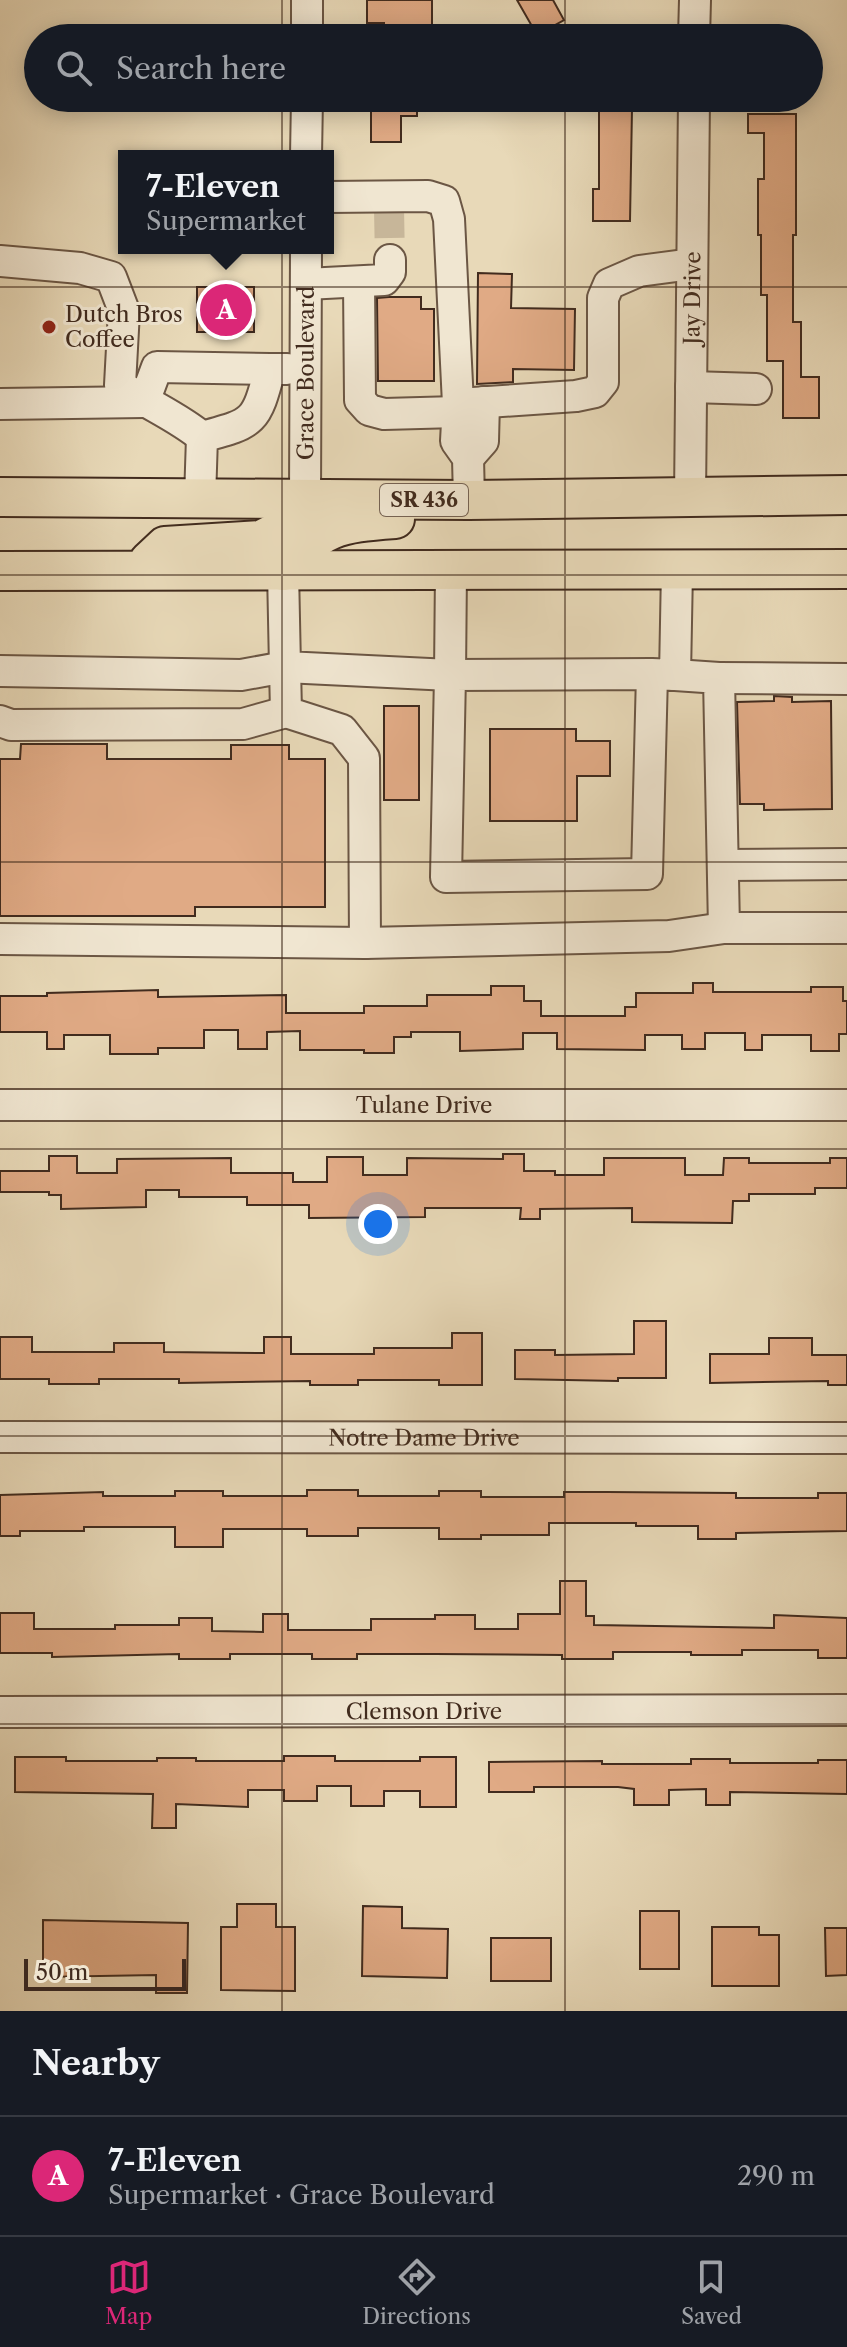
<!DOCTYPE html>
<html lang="en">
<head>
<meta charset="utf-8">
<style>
  body { margin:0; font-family:"Libre Caslon Text",serif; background:#20242c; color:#f1f3f6 }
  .scale { position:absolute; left:24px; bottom:20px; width:162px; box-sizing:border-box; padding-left:8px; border:4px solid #412b1e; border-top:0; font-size:22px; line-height:28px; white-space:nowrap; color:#412b1e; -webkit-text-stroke:6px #f0e6d1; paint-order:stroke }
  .you { position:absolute; left:378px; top:1224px; width:28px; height:28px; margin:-20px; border:6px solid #fff; border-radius:50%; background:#1a73e8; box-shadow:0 0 0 12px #1a73e833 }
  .badge { display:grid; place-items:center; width:52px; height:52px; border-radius:50%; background:#db2777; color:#fff; font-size:26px; font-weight:700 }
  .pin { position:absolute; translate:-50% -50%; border:4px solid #fff; box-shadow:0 2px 8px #0006 }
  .popup { position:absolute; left:118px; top:150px; width:216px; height:104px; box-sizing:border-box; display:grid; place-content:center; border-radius:0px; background:#171b24; filter:drop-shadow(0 2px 6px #0005); font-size:26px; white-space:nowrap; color:#9ea1a6 }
  .popup b { font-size:30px; color:#f1f3f6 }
  .popup::after { content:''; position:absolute; left:50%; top:100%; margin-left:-16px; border:16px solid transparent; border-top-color:#171b24 }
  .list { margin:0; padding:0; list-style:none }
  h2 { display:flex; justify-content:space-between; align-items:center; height:104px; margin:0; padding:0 32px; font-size:34px }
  h2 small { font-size:26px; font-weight:400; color:#9ea1a6 }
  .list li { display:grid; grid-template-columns:52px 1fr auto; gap:24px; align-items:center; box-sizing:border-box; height:120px; padding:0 32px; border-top:2px solid #363941 }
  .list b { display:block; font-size:30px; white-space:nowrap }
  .list p { margin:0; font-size:26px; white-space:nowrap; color:#9ea1a6 }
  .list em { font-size:26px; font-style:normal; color:#9ea1a6 }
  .icon { flex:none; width:44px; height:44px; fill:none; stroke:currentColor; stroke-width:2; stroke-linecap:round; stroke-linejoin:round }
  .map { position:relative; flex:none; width:847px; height:2011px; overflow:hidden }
  .search { position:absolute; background:#171b24; box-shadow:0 4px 20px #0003; left:24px; right:24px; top:24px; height:88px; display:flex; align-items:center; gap:20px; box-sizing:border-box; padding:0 28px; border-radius:44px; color:#9ea1a6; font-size:30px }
  .sheet { height:224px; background:#171b24 }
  nav { display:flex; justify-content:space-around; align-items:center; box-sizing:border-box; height:112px; border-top:2px solid #363941; background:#171b24; font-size:22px; color:#9ea1a6 }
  nav a { display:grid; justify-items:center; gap:4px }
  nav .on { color:#db2777 }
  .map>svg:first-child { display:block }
  .building { fill:#e0aa85; stroke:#412b1e; stroke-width:2 }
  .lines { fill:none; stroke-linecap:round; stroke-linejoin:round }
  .minor-tunnel { stroke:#c7b699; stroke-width:30; stroke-dasharray:30 15; stroke-linecap:butt }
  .minor-casing { stroke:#6b5644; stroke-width:34 }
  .major-casing { stroke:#412b1e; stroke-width:42 }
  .minor { stroke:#f0e6d1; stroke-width:30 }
  .major { stroke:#e8d9b8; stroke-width:38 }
  .grid { fill:none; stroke:#412b1e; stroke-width:2; stroke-opacity:0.55 }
  .poi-dot { fill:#8f2418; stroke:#f0e6d1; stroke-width:3 }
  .labels { text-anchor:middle; stroke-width:6; stroke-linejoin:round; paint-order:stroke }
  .shield { fill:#f0e6d1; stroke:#766354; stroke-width:2 }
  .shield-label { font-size:20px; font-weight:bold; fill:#412b1e }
  .street-label { font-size:22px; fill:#412b1e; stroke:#f0e6d1 }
  .poi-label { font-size:22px; fill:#412b1e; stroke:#f0e6d1; text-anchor:start }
</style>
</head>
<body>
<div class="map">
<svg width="847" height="2011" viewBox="0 0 847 2011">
  <rect width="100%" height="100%" fill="#e8d9b8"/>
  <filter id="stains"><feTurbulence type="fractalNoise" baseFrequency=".0025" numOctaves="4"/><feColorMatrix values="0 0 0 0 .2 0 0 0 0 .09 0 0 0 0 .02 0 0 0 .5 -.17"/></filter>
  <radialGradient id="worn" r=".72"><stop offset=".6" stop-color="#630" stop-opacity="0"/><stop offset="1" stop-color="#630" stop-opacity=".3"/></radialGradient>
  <g class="building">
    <polygon points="367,0 432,0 432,38 384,38 384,23 367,23"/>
    <polygon points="517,0 553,0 564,20 537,35"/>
    <polygon points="371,98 417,98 417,116 401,116 401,142 371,142"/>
    <polygon points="599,109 632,109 630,221 593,221 593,189 599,189"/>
    <polygon points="748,114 796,114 796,235 793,235 793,322 801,322 801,377 819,377 819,418 783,418 783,361 767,361 767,295 761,295 761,235 758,235 758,179 764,179 764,133 748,133"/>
    <polygon points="478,273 512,274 511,308 575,309 574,370 513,369 513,382 477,384"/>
    <rect x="197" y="287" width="57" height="45"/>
    <polygon points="389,297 421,297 421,309 434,309 434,381 378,381 377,298"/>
    <polygon points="774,696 792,697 792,702 831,701 832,809 764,810 764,804 740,804 737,702 774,701"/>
    <rect x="384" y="706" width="35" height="94"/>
    <polygon points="490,729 576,729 576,741 610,741 610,776 577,776 577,821 490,821"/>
    <polygon points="21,744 107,744 107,759 231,759 231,745 289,745 289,759 325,759 325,907 195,907 195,916 0,916 0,759 20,759"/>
    <polygon points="693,983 713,983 713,992 811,992 811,987 843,987 843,1001 847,1001 847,1034 839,1034 839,1051 811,1051 811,1035 762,1035 762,1050 745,1050 745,1033 705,1033 705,1049 682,1049 682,1035 645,1035 645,1050 557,1049 557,1033 523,1033 523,1049 460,1051 460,1032 411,1032 411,1037 394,1037 394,1053 364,1053 364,1050 300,1050 300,1031 267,1032 267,1049 238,1049 238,1030 204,1030 204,1048 158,1048 158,1054 110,1054 110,1035 64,1035 64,1049 47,1049 47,1032 0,1032 0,996 47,996 47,993 158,990 158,997 286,995 286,1013 364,1013 364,1006 427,1006 427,995 491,995 491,986 524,986 524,1001 541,1001 541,1016 625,1016 625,1007 636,1007 636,993 693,993"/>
    <polygon points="503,1154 524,1154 524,1171 555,1171 555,1175 604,1175 604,1158 685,1158 685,1175 723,1175 724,1158 749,1158 749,1163 830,1163 830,1158 847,1158 847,1188 815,1188 815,1194 749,1194 749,1201 733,1201 732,1223 632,1222 632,1208 540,1209 540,1219 520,1219 521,1208 425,1208 425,1217 309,1218 309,1205 247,1205 247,1197 179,1197 179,1190 146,1190 146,1207 61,1209 61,1195 49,1195 49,1192 0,1192 0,1171 49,1171 49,1156 77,1156 77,1173 117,1173 117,1159 231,1158 231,1173 293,1173 293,1182 327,1182 327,1157 363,1157 363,1175 407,1175 407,1158 503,1159"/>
    <polygon points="634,1321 666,1321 666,1378 618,1378 618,1381 515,1379 515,1350 555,1350 555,1355 634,1354"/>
    <polygon points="452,1333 482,1333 482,1385 439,1385 439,1380 358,1380 358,1385 310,1385 310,1381 179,1383 179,1379 99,1379 99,1384 49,1384 49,1379 0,1379 0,1337 32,1337 32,1352 114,1352 114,1343 164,1343 164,1352 264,1353 264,1337 291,1337 291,1354 374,1354 374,1348 452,1348"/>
    <polygon points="769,1338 812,1338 812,1355 847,1355 847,1385 828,1385 828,1381 710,1383 710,1354 769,1354"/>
    <polygon points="307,1490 358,1490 358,1496 439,1496 439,1491 481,1491 481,1497 564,1497 564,1492 607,1492 736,1493 736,1498 818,1498 818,1493 847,1493 847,1531 736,1533 736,1539 698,1539 698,1526 636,1526 636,1523 549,1523 549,1535 481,1535 481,1539 439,1539 439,1528 358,1528 358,1536 307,1536 307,1529 223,1529 223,1547 175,1547 175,1527 84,1527 84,1531 20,1531 20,1536 0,1536 0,1495 103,1492 103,1496 175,1496 175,1491 223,1491 223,1496 307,1496"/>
    <polygon points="560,1581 586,1581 586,1616 594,1616 594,1625 774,1628 774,1615 847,1618 847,1658 818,1658 818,1650 742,1650 742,1655 691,1655 691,1652 613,1652 613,1659 562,1659 562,1655 435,1654 357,1654 357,1659 312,1659 312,1654 230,1654 230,1659 179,1659 179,1654 52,1657 52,1653 0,1653 0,1613 34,1613 34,1629 115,1629 115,1625 179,1625 179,1618 212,1618 212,1631 263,1632 263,1614 288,1614 288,1630 371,1630 371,1619 435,1619 435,1615 475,1615 475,1629 518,1629 518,1614 560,1614"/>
    <polygon points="284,1756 335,1756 335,1761 420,1761 420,1757 456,1757 456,1807 420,1807 420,1791 384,1791 384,1806 351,1806 351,1786 317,1786 317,1801 284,1801 284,1790 248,1790 248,1807 176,1804 176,1828 152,1828 153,1794 15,1792 15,1757 66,1757 66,1761 157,1761 157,1758 196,1758 196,1761 284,1761"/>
    <polygon points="691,1759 730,1759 730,1763 818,1763 818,1760 847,1760 847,1794 730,1792 730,1805 706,1805 706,1789 669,1790 669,1805 634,1805 634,1789 618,1787 534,1787 534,1792 489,1792 489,1762 602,1761 602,1764 691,1764"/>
    <polygon points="237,1904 276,1904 276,1927 295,1927 295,1991 221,1990 221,1927 237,1927"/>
    <polygon points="363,1906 402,1907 402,1928 448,1929 447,1978 362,1976"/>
    <rect x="640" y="1911" width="39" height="58"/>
    <polygon points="43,1920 188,1923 187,1993 156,1993 156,1975 43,1977"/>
    <polygon points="712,1927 759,1927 759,1935 779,1935 779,1986 712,1986"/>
    <polygon points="825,1928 847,1928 847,1975 826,1976"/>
    <rect x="491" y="1938" width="60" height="43"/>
  </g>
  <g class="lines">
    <polyline class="minor-tunnel" points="389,208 390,260"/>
    <g class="minor-casing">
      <g id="minor">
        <polyline points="307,38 307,0"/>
        <polyline points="694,38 695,0"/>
        <polyline points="306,156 307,98"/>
        <polyline points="328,197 428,196 444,201 449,219 458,404 456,441 468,458 469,500"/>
        <path d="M0 261 80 268 111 277 124 311 120 385C146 404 177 416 202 437"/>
        <polyline points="359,282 360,400 369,410 384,414 457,412"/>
        <polyline points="306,284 384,280 390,272 390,260"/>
        <polyline points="691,387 756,389"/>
        <polyline points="0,404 144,402 157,367 270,369"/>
        <polyline points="458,404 576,396 595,392 603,382 603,298 609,284 639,271 692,264"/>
        <polyline points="468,458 483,441 484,402"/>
        <path id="s1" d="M690 498 694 98"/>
        <path d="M200 499 202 437C254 423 256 423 270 369H287"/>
        <path id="s2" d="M305 499 306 248"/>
        <polyline points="283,571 285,667 450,675 451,570"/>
        <polyline points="0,671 241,675 285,667 286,712 342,730 364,758 365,943 0,939"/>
        <polyline points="652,674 647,874 446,877 450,675 652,674 675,675 677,570"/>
        <polyline points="675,675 719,678 724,928 847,928"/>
        <polyline points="719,678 847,679"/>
        <polyline points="0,721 11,725 243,724 286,712"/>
        <polyline points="723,865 847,864"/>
        <polyline points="365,943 669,936 724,928"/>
        <path id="s3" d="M0 1105H847"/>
        <path id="s4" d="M0 1437 847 1438"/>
        <path id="s5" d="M0 1712 847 1710"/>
      </g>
    </g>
    <g class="major-casing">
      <g id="major">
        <polyline points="0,497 469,500 847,495"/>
        <polyline points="149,561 165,546 261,540 288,526 305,499"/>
        <polyline points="0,571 847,569"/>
        <path d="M283 571C319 526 339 523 395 519"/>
      </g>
    </g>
    <use href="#minor" class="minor"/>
    <use href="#major" class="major"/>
  </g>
  <path class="grid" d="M282 0V38M565 0V38M282 98V2011M565 98V2011M0 287H847M0 575H847M0 862H847M0 1149H847M0 1436H847M0 1724H847"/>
  <circle class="poi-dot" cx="49" cy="327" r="8"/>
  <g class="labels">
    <rect class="shield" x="380" y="484" width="88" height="32" rx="6"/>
    <g class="shield-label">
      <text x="424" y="507">SR 436</text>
    </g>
    <g class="street-label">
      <text dy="8" stroke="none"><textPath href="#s1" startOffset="200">Jay Drive</textPath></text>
      <text dy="8" stroke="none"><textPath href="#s2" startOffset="126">Grace Boulevard</textPath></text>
      <text dy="8" stroke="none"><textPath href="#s3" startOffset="424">Tulane Drive</textPath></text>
      <text dy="8" stroke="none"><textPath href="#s4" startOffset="424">Notre Dame Drive</textPath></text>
      <text dy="8" stroke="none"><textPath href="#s5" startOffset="424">Clemson Drive</textPath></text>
    </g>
    <g class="poi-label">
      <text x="65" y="322">Dutch Bros<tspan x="65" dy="25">Coffee</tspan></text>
    </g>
  </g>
  <rect width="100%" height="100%" filter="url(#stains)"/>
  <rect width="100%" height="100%" fill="url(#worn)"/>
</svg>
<div class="scale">50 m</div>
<div class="you"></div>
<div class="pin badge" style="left:226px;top:310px">A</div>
<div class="popup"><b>7-Eleven</b>Supermarket</div>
<div class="search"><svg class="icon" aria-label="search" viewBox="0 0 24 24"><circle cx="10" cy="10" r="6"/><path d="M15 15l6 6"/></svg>Search here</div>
</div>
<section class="sheet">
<h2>Nearby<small></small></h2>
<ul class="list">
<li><span class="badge">A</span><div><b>7-Eleven</b><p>Supermarket · Grace Boulevard</p></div><em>290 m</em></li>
</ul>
</section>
<nav>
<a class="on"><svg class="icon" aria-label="map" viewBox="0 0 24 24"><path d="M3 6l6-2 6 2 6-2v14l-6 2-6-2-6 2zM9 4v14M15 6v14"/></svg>Map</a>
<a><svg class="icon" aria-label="directions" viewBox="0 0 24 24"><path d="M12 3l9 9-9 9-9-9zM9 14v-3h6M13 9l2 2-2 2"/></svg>Directions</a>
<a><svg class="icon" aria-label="saved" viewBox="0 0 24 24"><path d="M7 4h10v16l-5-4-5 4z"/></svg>Saved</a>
</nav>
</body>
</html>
